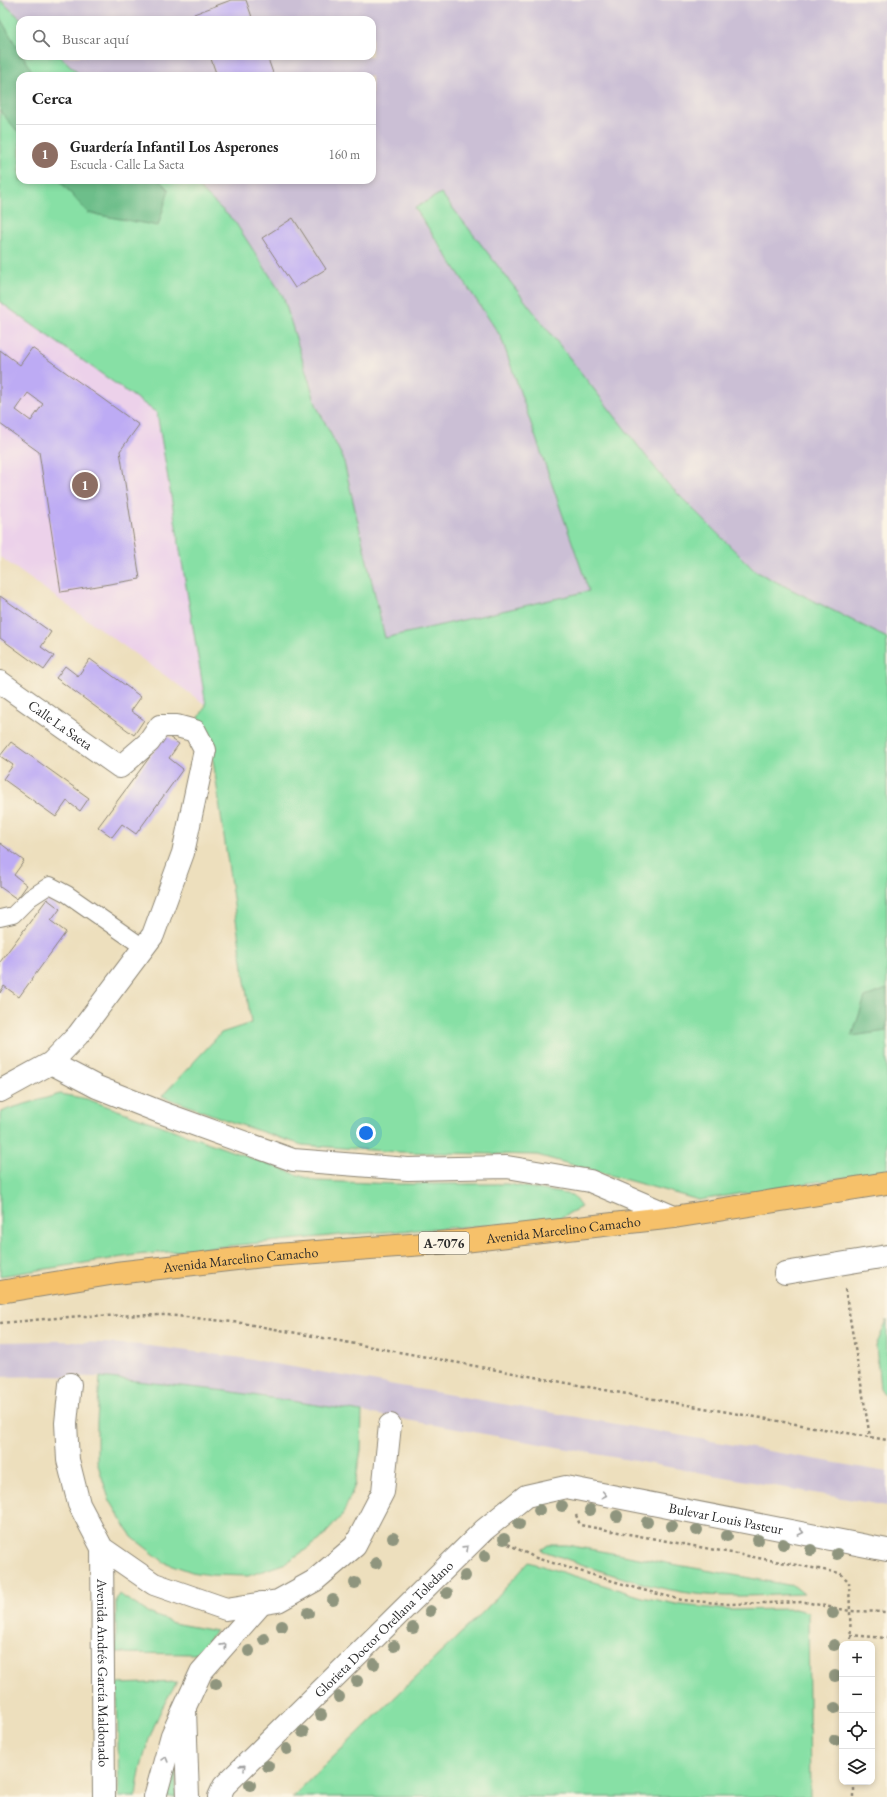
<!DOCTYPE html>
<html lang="es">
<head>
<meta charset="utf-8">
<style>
  body { margin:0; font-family:"EB Garamond",serif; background:#f2f2f2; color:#222 }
  .controls { position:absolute; right:12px; bottom:12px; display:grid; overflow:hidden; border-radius:8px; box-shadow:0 2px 6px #0003 }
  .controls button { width:36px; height:36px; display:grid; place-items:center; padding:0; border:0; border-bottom:1px solid #e0e0e0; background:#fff; color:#222; font:20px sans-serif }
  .you { position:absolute; left:366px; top:1133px; width:14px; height:14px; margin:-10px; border:3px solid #fff; border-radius:50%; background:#1a73e8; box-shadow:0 0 0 6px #1a73e833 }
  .badge { display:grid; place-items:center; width:26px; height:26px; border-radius:50%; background:#db2777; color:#fff; font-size:13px; font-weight:700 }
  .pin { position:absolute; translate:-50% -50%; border:2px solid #fff; box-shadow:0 1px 4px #0006 }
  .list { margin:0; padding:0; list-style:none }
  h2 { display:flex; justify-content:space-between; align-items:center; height:52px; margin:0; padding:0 16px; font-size:17px }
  h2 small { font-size:13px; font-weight:400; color:#767676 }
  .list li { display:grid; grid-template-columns:26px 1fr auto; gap:12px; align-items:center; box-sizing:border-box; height:60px; padding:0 16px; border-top:1px solid #e0e0e0 }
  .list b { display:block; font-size:15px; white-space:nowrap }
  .list p { margin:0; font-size:13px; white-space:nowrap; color:#767676 }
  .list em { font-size:13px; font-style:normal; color:#767676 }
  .icon { flex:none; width:22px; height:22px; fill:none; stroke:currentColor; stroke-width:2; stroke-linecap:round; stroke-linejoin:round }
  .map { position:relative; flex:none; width:887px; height:1797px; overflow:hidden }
  .search { position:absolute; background:#fff; box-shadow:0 2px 6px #0003; left:16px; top:16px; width:360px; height:44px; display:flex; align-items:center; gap:10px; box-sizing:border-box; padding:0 14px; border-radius:12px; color:#767676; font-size:15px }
  .panel { position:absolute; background:#fff; box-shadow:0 2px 6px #0003; left:16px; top:72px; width:360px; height:112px; border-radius:12px }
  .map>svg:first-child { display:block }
  .built { fill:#ecd1ea }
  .industrial { fill:#cbbfd5 }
  .green { fill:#87e0a5; stroke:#598668 }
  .forest { fill:#6dbe8a; stroke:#4c745a }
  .building { fill:#bdabf4; fill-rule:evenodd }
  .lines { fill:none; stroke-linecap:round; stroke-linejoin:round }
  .lane-casing { stroke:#8c8574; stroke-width:18 }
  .street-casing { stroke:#8c8574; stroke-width:24 }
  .primary-casing { stroke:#8c8574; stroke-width:24 }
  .path { stroke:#8c8574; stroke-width:2.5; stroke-dasharray:3 3; stroke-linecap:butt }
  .lane { stroke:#fff; stroke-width:16 }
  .street { stroke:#fff; stroke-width:22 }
  .primary { stroke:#f6c16b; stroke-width:22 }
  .tree { fill:#8f957e }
  .oneway { stroke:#a0a0a0 }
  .labels { text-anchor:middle; stroke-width:3; stroke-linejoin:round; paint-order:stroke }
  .shield { fill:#fcf5e5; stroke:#6a6863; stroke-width:1 }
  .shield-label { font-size:13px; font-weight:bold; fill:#2b2b2b }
  .street-label { font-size:14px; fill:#2b2b2b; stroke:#fcf5e5 }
</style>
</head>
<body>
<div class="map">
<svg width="887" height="1797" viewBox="0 0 887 1797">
  <rect width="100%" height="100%" fill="#fcf5e5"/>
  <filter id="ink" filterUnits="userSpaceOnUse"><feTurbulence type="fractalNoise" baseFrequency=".025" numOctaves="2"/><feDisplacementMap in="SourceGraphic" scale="8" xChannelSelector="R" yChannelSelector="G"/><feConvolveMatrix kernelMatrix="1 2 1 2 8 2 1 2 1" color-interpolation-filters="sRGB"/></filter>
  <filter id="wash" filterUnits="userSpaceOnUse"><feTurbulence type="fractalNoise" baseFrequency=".012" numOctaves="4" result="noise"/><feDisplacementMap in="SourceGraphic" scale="16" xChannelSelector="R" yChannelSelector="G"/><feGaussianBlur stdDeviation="0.9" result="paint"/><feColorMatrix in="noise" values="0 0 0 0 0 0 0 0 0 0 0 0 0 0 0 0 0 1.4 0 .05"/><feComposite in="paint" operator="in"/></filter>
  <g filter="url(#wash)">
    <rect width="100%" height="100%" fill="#eddfbd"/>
    <polygon class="built" points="0,302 157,412 206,705 0,557"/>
    <g class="industrial">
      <polygon points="1,0 887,0 887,638 755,571 667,483 578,381 441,193 415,209 501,337 589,591 385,638 343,458 317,407 300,352 235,222 191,180 372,180 372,76 81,76 60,56 372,56 372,20 22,20"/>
      <polygon points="59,1341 142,1345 242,1358 887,1472 887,1506 362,1412 226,1391 100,1377 43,1376 0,1377 0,1342"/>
    </g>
    <g class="green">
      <polygon points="0,0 22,20 20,20 20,56 60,56 81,76 20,76 20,180 191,180 235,222 283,296 317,407 343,458 385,638 589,591 501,337 415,208 441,193 667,483 755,571 887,638 887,1171 699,1200 537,1155 398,1152 302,1145 229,1121 162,1096 221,1033 251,1023 211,746 195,725 206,705 157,413 0,302"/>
      <polygon points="60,1094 87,1099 315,1181 396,1184 508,1184 572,1195 581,1207 554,1221 340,1235 136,1255 0,1276 0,1113 8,1109"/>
      <polygon points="887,1320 887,1399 880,1388 876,1346"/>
      <polygon points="100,1377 226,1391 362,1412 361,1450 355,1485 343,1514 320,1540 286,1563 248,1576 210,1575 192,1572 164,1562 132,1537 109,1499 97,1462 97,1421"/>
      <path d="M548 1545H567L794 1586 804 1594C763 1595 722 1599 682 1592 633 1584 587 1566 541 1550Z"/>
      <polygon points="529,1562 642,1597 681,1605 730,1610 794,1609 808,1612 810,1797 292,1797 485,1610"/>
      <polygon points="119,1594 149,1613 173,1623 216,1631 195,1654 116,1653 116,1600"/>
      <path d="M177 1682C155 1716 140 1757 136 1797H119L117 1684Z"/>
      <polygon points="176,1769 176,1797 166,1797 172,1771"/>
    </g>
    <g class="forest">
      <polygon points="0,18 20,52 20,56 23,56 35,76 20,76 20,134 0,111"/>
      <polygon points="59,180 159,180 169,190 158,226 88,213"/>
      <polygon points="887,989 887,1031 852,1036 865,997"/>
    </g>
    <g id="blocks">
      <g class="building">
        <polygon points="231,0 246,0 253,20 196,20 194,14"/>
        <polygon points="210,56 267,56 274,76 217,76"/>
        <polygon points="293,218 326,269 295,288 262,238"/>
        <path d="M32 348 139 425 120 451 140 579 61 592 39 452 0 424V350L20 365ZM28 393 43 404 31 421 16 410Z"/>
        <polygon points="0,596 51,632 41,647 54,656 44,670 0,638"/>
        <polygon points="90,659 141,697 131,711 144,720 134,735 56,678 65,666 78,676"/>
        <polygon points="166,735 179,744 169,758 183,769 136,834 122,824 112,837 98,827"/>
        <polygon points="11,742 89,798 80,811 67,801 56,817 3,779 13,765 0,756"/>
        <polygon points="0,843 24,861 14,875 27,885 17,899 0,887"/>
        <polygon points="47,899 60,909 51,921 66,932 19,997 4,986 0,993 0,962"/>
      </g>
    </g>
  </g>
  <g filter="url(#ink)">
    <use href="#blocks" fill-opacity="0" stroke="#8c8574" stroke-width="1"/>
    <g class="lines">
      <g class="lane-casing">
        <polyline id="lane" points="0,918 13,915 30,898 50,885 67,894 143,947"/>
      </g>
      <g class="street-casing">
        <g id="street">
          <path id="s1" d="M0 682 120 767 149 742 160 726H177L195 731 205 750 183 853 153 935 78 1035 51 1063 0 1091"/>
          <polyline points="51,1063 97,1087 160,1112 293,1160 408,1169 507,1167 590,1181 674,1217"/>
          <polyline points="785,1273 887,1256"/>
          <polyline points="70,1384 66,1423 68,1460 79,1504 102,1548 154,1584 226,1609 278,1601 314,1581 355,1546 383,1492 390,1425"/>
          <path id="s2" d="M102 1548 104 1797"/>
          <polyline points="185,1710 188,1797"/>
          <polyline points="155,1797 172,1735 201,1672 262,1603"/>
          <path id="s3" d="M219 1797 224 1786 484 1530 526 1496 566 1487 887 1550"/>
        </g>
      </g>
      <g class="primary-casing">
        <g id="primary">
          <path id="s4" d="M0 1292 116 1273 263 1256 464 1241 674 1217 887 1183"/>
        </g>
      </g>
      <g class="path">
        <polyline points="845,1289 870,1437"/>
        <polyline points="0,1323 80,1316 167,1315 242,1323 670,1402 887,1440"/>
        <polyline points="576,1515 580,1525 840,1573 849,1582 851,1644"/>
        <polyline points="508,1544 536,1558 643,1590 682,1600 728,1604 805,1602 850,1611 887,1612"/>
        <polyline points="850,1635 887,1638"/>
        <polyline points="854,1782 854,1797"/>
      </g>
      <use href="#lane" class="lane"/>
      <use href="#street" class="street"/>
      <use href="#primary" class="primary"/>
    </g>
    <g class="tree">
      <circle cx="562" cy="1506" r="6"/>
      <circle cx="539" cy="1510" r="6"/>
      <circle cx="590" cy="1510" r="6"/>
      <circle cx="617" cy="1516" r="6"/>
      <circle cx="647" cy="1522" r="6"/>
      <circle cx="519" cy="1524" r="6"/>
      <circle cx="672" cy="1526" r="6"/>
      <circle cx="697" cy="1530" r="6"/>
      <circle cx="727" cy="1536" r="6"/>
      <circle cx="393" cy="1538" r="6"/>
      <circle cx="504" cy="1539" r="6"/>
      <circle cx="758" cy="1540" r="6"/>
      <circle cx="783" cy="1544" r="6"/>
      <circle cx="811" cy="1550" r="6"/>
      <circle cx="837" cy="1554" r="6"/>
      <circle cx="485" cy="1556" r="6"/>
      <circle cx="376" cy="1563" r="6"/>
      <circle cx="465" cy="1576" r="6"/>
      <circle cx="355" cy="1583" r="6"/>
      <circle cx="447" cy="1593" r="6"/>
      <circle cx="333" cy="1600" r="6"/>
      <circle cx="430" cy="1611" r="6"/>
      <circle cx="308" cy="1613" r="6"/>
      <circle cx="833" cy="1613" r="6"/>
      <circle cx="282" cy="1626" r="6"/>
      <circle cx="413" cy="1628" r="6"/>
      <circle cx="264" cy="1639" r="6"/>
      <circle cx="834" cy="1645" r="6"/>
      <circle cx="394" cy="1646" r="6"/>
      <circle cx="249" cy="1651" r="6"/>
      <circle cx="374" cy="1664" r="6"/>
      <circle cx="835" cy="1676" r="6"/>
      <circle cx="357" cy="1681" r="6"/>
      <circle cx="216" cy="1684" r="6"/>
      <circle cx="339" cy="1697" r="6"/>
      <circle cx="835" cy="1708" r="6"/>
      <circle cx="321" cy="1715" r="6"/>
      <circle cx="303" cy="1732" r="6"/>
      <circle cx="835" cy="1740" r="6"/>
      <circle cx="287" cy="1749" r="6"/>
      <circle cx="268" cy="1766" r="6"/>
      <circle cx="250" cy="1785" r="6"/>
    </g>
    <defs><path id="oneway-chevron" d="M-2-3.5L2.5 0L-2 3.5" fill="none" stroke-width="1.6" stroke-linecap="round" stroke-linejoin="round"/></defs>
    <g class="oneway">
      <use href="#oneway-chevron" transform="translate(604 1495) rotate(11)"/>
      <use href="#oneway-chevron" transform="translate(801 1532) rotate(11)"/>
      <use href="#oneway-chevron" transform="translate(466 1548) rotate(-44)"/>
      <use href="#oneway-chevron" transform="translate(224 1646) rotate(-48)"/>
      <use href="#oneway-chevron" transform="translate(165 1759) rotate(-74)"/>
      <use href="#oneway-chevron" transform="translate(243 1767) rotate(-44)"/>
    </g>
  </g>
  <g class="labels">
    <rect class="shield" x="419" y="1232" width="50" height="22" rx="3"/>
    <g class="shield-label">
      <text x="444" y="1248">A-7076</text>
    </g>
    <g class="street-label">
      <text dy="5" stroke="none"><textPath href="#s1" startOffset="74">Calle La Saeta</textPath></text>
      <text dy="5" stroke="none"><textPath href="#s4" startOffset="567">Avenida Marcelino Camacho</textPath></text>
      <text dy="5" stroke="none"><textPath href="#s4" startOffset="243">Avenida Marcelino Camacho</textPath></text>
      <text dy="5" stroke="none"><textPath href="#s3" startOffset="635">Bulevar Louis Pasteur</textPath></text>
      <text dy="5" stroke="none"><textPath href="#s3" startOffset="236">Glorieta Doctor Orellana Toledano</textPath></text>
      <text dy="5" stroke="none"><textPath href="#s2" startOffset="125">Avenida Andrés García Maldonado</textPath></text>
    </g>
  </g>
</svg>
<div class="controls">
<button>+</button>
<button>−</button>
<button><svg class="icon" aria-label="locate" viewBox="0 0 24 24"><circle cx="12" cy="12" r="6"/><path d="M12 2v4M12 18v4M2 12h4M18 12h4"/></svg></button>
<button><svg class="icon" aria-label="layers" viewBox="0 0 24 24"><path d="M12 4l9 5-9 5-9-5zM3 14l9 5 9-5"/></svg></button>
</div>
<div class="you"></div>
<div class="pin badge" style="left:85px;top:485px;background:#8d6e63">1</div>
<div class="search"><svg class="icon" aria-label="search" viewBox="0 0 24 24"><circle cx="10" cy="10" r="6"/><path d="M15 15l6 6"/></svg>Buscar aquí</div>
<section class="panel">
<h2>Cerca<small></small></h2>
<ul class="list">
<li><span class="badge" style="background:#8d6e63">1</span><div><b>Guardería Infantil Los Asperones</b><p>Escuela · Calle La Saeta</p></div><em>160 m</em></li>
</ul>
</section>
</div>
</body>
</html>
